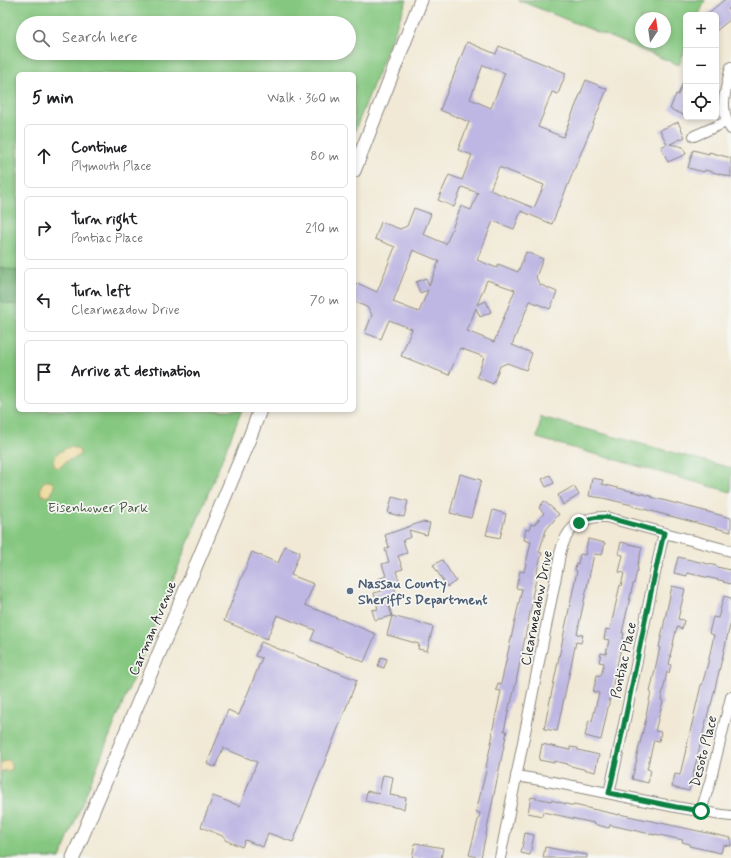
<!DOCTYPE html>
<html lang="en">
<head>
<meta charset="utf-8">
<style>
  body { margin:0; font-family:Mynerve,sans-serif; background:#f6f6f6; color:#202124 }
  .controls { position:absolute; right:12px; top:12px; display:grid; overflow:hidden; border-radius:6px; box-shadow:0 2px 6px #0003 }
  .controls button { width:36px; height:36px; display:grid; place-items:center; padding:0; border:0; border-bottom:1px solid #e0e0e0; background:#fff; color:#202124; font:20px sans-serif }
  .compass { position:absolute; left:635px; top:12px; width:36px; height:36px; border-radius:50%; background:#fff; box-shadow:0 2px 6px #0003; rotate:13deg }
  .stop { position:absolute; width:12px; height:12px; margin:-9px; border:3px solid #0b8043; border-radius:50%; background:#fff }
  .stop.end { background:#0b8043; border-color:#fff; box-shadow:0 1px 4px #0008 }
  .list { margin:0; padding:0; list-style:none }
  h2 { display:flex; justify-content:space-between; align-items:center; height:52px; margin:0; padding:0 16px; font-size:17px }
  h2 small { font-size:13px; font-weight:400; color:#757577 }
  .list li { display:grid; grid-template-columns:26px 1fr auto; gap:12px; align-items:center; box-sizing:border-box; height:64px; margin:0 8px 8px; padding:0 8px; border:1px solid #e0e0e0; border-radius:6px }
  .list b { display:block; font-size:15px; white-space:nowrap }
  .list p { margin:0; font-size:13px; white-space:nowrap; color:#757577 }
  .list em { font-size:13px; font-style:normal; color:#757577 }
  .icon { flex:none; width:22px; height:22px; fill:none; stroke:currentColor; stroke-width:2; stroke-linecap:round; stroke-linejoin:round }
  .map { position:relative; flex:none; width:731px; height:858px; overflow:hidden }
  .search { position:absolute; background:#fff; box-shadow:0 2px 6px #0003; left:16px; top:16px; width:340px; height:44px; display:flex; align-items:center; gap:10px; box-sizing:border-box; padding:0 14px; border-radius:22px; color:#757577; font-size:15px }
  .panel { position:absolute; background:#fff; box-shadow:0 2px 6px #0003; left:16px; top:72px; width:340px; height:340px; border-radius:6px }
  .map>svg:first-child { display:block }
  .green { fill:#85c780; stroke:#587956; fill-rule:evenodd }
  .forest { fill:#6cac6e; stroke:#4c6c4c }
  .sand { fill:#eeda9e; stroke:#8c8264 }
  .building { fill:#beb7e3; fill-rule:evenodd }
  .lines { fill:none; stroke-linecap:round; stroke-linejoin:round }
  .minor-casing { stroke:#8e8a80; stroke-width:12 }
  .major-casing { stroke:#8e8a80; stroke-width:15 }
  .minor { stroke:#fff; stroke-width:10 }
  .major { stroke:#fff; stroke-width:13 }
  .route { stroke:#0b8043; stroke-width:5 }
  .service-dot { fill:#5c6f8a; stroke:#f6f6f2; stroke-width:1.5 }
  .labels { text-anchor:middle; stroke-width:3.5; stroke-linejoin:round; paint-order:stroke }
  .park-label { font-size:14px; fill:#465a44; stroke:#f6f6f2 }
  .service-label { font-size:14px; font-weight:bold; fill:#4e5e75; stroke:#f6f6f2; text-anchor:start }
  .street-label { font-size:14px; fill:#2b2b2b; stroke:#f6f6f2 }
</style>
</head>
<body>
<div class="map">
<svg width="731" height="858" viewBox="0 0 731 858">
  <rect width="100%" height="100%" fill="#f6f6f2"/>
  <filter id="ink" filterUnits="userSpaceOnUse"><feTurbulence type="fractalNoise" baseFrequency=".025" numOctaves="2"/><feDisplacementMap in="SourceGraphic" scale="8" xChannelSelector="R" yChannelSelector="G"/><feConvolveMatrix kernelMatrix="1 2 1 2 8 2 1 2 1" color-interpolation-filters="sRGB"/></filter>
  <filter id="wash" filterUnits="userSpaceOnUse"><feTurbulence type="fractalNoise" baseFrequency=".012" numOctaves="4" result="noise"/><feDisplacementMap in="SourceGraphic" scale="16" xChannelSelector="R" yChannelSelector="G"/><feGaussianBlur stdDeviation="0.9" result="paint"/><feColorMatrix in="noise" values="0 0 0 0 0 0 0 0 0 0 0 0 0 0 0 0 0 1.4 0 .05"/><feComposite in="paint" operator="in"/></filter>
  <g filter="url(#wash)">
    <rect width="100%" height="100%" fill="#f1e9d5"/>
    <g class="green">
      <path d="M0 0H407L354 133V74H18V410H242L60 858H0ZM23 23H349V53H23Z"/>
      <path d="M518 0H705L699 15H686V47L679 65ZM641 18H665V42H641Z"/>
      <polygon points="541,417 731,468 731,492 537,438"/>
    </g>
    <polygon class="forest" points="0,267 18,271 18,305 6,303 0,301"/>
    <g class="sand">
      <path d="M69 447 76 448 80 451C79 454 80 455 77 457 74 459 70 459 67 461 61 464 63 469 55 467 49 456 61 451 69 447Z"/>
      <path d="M45 481H50L53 483 54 487 51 495 46 497 41 494C40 488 40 485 45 481Z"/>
      <polygon points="9,760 12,768 12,770 2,771 0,774 0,765 5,761"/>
    </g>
    <g id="blocks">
      <g class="building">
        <polygon points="724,0 731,0 731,7 728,9 731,13 731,19 716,31 716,15 706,15"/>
        <path d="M467 42 496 54 499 46 566 73 558 94 552 92 538 127 563 137 586 80 607 89 552 224 521 211 514 229 493 221 477 260 497 268 498 264 518 272 526 252 543 259 536 277 539 284 557 292 550 309 530 301 520 325 512 345 532 353 526 370 507 363 500 366 493 384 477 377 484 357 460 348 449 375 401 356 412 329 389 320 381 339 365 333 372 315 368 308 354 301V291L357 283 377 292 395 247 375 239 381 222 400 229 407 226 414 208 431 214 423 234 446 244 461 206 471 210 478 193 462 187 454 207 438 200 449 175 462 180 472 155 458 150 469 122 440 110ZM483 65 505 73 491 108 470 99ZM499 167 544 185 534 208 490 190ZM413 250 439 261 429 286 426 278 416 282 420 293 428 290 419 312 393 302ZM487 280 515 290 494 342 467 331 476 308 480 317 491 312 486 301 477 305Z"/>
        <polygon points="686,75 686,116 670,109 676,94 678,95"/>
        <polygon points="678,122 685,137 670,144 683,147 686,154 668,162 661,147 667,144 660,130"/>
        <polygon points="693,150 709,154 709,152 731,158 731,177 705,170 704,172 688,168"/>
        <polygon points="460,474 481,480 471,518 450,513"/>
        <polygon points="550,475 554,483 546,487 542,479"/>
        <polygon points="592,478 603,480 602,484 651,496 651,497 731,518 731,532 632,506 632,505 603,498 589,496"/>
        <polygon points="574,486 579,495 563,505 558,495"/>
        <polygon points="392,497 408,501 404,517 388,513"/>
        <polygon points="544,501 559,514 546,530 539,552 542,553 536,575 537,575 532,597 533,598 524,642 515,687 511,703 510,703 504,731 507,731 481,858 469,855 480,813 476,812 487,767 486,767 493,734 492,733 501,691 496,690 498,683 501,684 522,589 516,588 520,571 524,572 531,542 524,540 526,529 529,530 531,524 534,525 544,513 539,508"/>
        <polygon points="493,510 506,514 500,538 486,535"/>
        <polygon points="422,522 430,523 427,535 409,530 411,537 403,540 407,553 398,556 403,569 396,571 400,584 394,586 398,600 388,603 392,616 375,620 372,610 378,609 374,593 382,591 378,579 386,576 382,564 389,562 385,549 389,547 385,535"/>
        <polygon points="588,539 605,543 602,555 594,554 577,634 583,635 581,643 576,642 557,731 544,729 577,571 575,570 576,563 578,564 580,554 585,555"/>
        <polygon points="621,542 642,547 637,567 638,567 634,584 633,584 622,633 624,633 619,657 601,740 585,736 589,720 592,721 599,693 593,692 597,675 601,676 604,663 599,662 601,653 606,654 609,640 604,639 606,629 610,630 620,585 621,586 624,573 619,572 623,555 618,554"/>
        <polygon points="285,546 300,552 291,575 314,584 305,605 376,634 364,662 311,640 315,630 277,615 267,639 224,621 252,552 278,563"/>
        <polygon points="678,557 717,566 717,567 731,570 731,584 723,582 724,581 687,573 687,576 674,573"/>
        <polygon points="442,560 456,581 447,587 433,565"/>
        <polygon points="672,586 685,589 678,619 684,620 682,629 677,627 670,656 671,656 669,664 671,665 669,673 667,672 661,700 663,701 655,731 661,732 659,741 654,740 647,769 651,770 648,783 632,779 637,759 636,759 647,715 646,715 651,692 650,692 660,647 659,647"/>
        <polygon points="724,596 731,598 731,621 711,705 710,705 689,791 672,787 675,774 680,775 701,685 702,685 708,663 714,635 709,633 713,617 718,618"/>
        <polygon points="392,616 411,621 412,620 433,627 427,651 418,649 419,644 387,635"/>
        <polygon points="261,642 357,680 293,842 268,833 263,847 245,840 242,847 225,840 225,837 201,827 213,796 240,806 257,762 223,748 215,767 207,764 228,710 239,715 262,658 255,656"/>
        <polygon points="381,657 387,659 384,668 378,666"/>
        <polygon points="542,744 570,750 570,747 578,748 578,750 599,755 595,772 567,765 568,764 554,761 554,763 539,760"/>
        <polygon points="383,775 393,777 390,795 406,798 404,809 365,801 367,791 379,794"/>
        <polygon points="531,797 551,801 551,800 574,806 574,805 619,815 619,814 731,838 731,846 723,845 721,853 689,846 690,844 682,842 683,840 655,834 655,835 610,825 609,828 593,824 594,823 543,812 542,816 528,813"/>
        <polygon points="525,833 534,835 530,855 521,853"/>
        <polygon points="415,843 443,848 441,858 412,858"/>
        <polygon points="545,847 587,855 587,858 543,858"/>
      </g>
    </g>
  </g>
  <g filter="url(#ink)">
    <use href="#blocks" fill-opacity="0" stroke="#8e8a80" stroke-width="1"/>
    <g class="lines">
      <g class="minor-casing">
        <g id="minor">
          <path d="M731 67C726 88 718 110 731 129"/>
          <polyline points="694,136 726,122"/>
          <polyline points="516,776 553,782 676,807 722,815 731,816"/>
          <path d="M609 793C629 707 644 619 664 533"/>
          <polyline points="701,811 710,782 731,697"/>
          <path d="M500 858 558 566C559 559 560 551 563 544 570 524 586 516 606 517L731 551"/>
        </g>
      </g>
      <g class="major-casing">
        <g id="major">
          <polyline points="354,171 421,0"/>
          <polyline points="73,858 249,439 260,410"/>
        </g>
      </g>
      <use href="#minor" class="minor"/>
      <use href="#major" class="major"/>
    </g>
  </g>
  <g class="lines" filter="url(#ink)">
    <path class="route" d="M579 523C589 518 595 517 606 517L664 533C644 619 629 707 609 793L676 807 701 811"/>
  </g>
  <circle class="service-dot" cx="350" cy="591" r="4"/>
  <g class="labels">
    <g class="park-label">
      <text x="98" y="512">Eisenhower Park</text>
    </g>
    <g class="service-label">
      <text x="358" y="588">Nassau County<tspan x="358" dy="16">Sheriff's Department</tspan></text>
    </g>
    <g class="street-label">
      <text transform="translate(536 608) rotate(-79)" y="5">Clearmeadow Drive</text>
      <text transform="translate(152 628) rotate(-67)" y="5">Carman Avenue</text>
      <text transform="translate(623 660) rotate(-78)" y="5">Pontiac Place</text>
      <text transform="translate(703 751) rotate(-76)" y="5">Desoto Place</text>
    </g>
  </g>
</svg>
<div class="controls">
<button>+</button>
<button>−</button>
<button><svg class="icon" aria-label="locate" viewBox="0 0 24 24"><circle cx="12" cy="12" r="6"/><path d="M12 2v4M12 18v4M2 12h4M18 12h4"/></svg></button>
</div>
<svg class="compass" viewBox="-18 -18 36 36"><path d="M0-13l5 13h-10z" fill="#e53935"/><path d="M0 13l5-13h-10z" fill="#757577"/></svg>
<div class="stop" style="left:701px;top:811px"></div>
<div class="stop end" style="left:579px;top:523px"></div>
<div class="search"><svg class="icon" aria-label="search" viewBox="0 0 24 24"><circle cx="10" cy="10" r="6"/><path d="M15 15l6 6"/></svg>Search here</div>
<section class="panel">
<h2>5 min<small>Walk · 360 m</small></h2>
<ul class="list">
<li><svg class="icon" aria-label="ahead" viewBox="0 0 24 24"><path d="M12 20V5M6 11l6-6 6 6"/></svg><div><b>Continue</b><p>Plymouth Place</p></div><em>80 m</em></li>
<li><svg class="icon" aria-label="right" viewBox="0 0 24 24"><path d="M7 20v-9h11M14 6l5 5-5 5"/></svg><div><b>Turn right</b><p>Pontiac Place</p></div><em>210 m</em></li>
<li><svg class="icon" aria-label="left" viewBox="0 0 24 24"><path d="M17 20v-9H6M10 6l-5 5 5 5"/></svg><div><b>Turn left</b><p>Clearmeadow Drive</p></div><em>70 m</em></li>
<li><svg class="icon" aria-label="arrive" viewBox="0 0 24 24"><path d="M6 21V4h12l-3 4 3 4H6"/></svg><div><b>Arrive at destination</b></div></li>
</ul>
</section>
</div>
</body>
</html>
